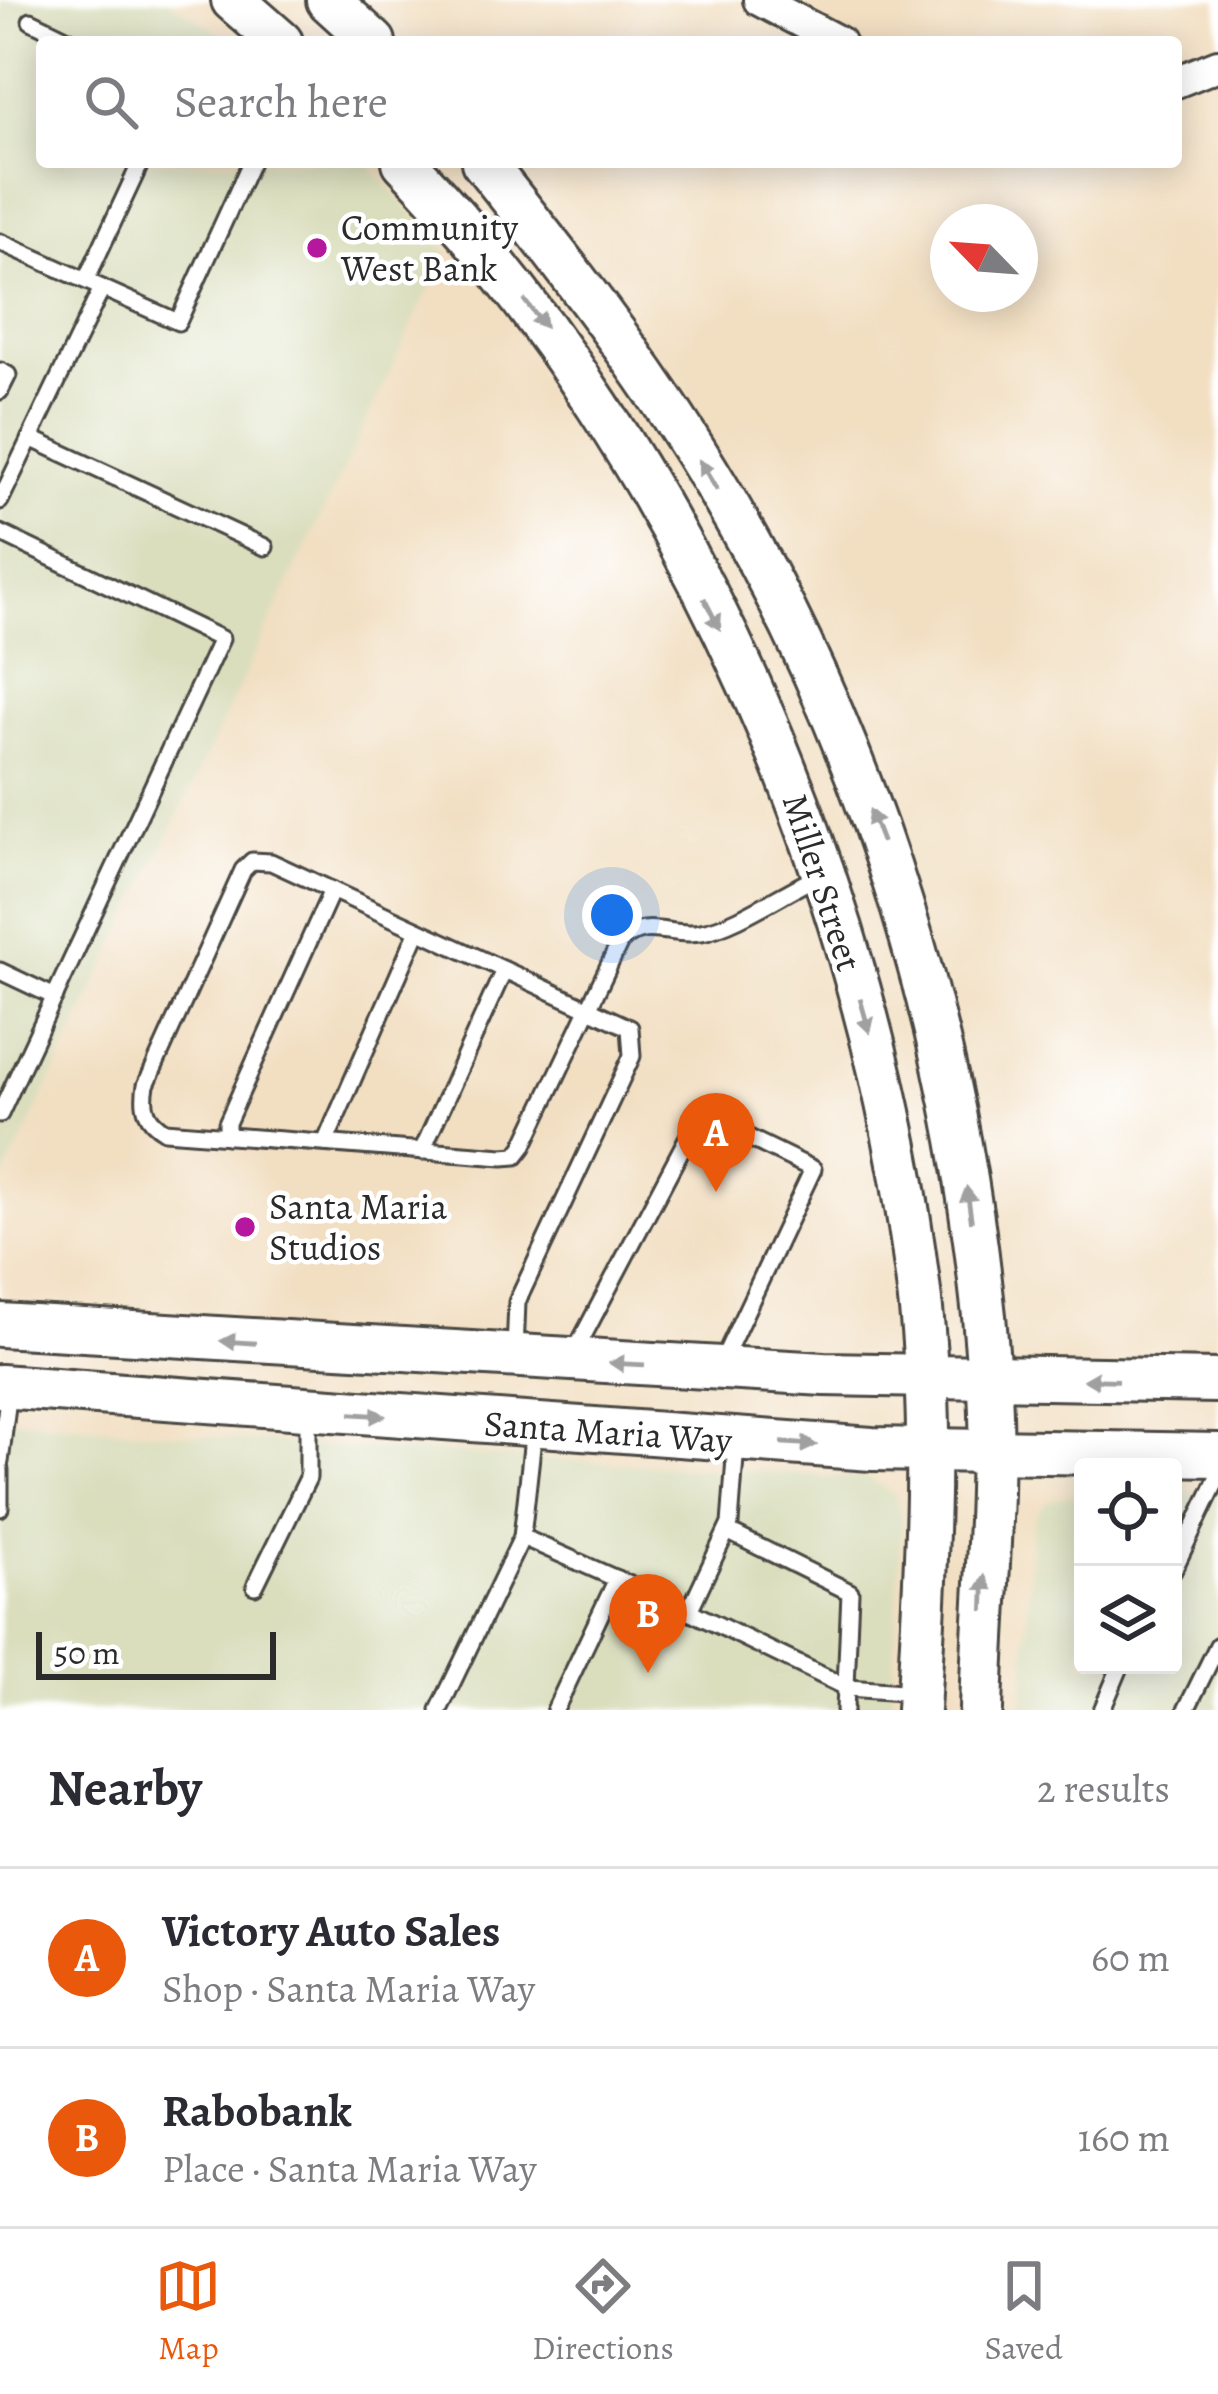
<!DOCTYPE html>
<html lang="en">
<head>
<meta charset="utf-8">
<style>
  body { margin:0; font-family:Alegreya,serif; background:#f7f7f7; color:#2b2b33 }
  .controls { position:absolute; right:36px; bottom:36px; display:grid; overflow:hidden; border-radius:12px; box-shadow:0 6px 30px #0003 }
  .controls button { width:108px; height:108px; display:grid; place-items:center; padding:0; border:0; border-bottom:3px solid #e1e1e2; background:#fff; color:#2b2b33; font:60px sans-serif }
  .compass { position:absolute; left:930px; top:204px; width:108px; height:108px; border-radius:50%; background:#fff; box-shadow:0 6px 30px #0003; rotate:295deg }
  .scale { position:absolute; left:36px; bottom:30px; width:240px; box-sizing:border-box; padding-left:12px; border:6px solid #2b2b2b; border-top:0; font-size:33px; line-height:42px; white-space:nowrap; color:#2b2b2b; -webkit-text-stroke:9px #fff; paint-order:stroke }
  .you { position:absolute; left:612px; top:915px; width:42px; height:42px; margin:-30px; border:9px solid #fff; border-radius:50%; background:#1a73e8; box-shadow:0 0 0 18px #1a73e833 }
  .badge { display:grid; place-items:center; width:78px; height:78px; border-radius:50%; background:#ea580c; color:#fff; font-size:39px; font-weight:700 }
  .pin { position:absolute; translate:-50% -99px; filter:drop-shadow(0 3px 6px #0008) }
  .pin::after { content:''; position:absolute; top:63px; width:42px; height:36px; background:inherit; clip-path:polygon(0 0,100% 0,50% 100%) }
  .list { margin:0; padding:0; list-style:none }
  h2 { display:flex; justify-content:space-between; align-items:center; height:156px; margin:0; padding:0 48px; font-size:51px }
  h2 small { font-size:39px; font-weight:400; color:#7c7c81 }
  .list li { display:grid; grid-template-columns:78px 1fr auto; gap:36px; align-items:center; box-sizing:border-box; height:180px; padding:0 48px; border-top:3px solid #e1e1e2 }
  .list b { display:block; font-size:45px; white-space:nowrap }
  .list p { margin:0; font-size:39px; white-space:nowrap; color:#7c7c81 }
  .list em { font-size:39px; font-style:normal; color:#7c7c81 }
  .icon { flex:none; width:66px; height:66px; fill:none; stroke:currentColor; stroke-width:2; stroke-linecap:round; stroke-linejoin:round }
  .map { position:relative; flex:none; width:1218px; height:1710px; overflow:hidden }
  .search { position:absolute; background:#fff; box-shadow:0 6px 30px #0003; left:36px; right:36px; top:36px; height:132px; display:flex; align-items:center; gap:30px; box-sizing:border-box; padding:0 42px; border-radius:12px; color:#7c7c81; font-size:45px }
  .sheet { height:516px; background:#fff }
  nav { display:flex; justify-content:space-around; align-items:center; box-sizing:border-box; height:168px; border-top:3px solid #e1e1e2; background:#fff; font-size:33px; color:#7c7c81 }
  nav a { display:grid; justify-items:center; gap:6px }
  nav .on { color:#ea580c }
  .map>svg:first-child { display:block }
  .built { fill:#dadebd }
  .lines { fill:none; stroke-linecap:round; stroke-linejoin:round }
  .lane-casing { stroke:#494642; stroke-width:21 }
  .street-casing { stroke:#494642; stroke-width:36 }
  .secondary-casing { stroke:#494642; stroke-width:48 }
  .lane { stroke:#fff; stroke-width:15 }
  .street { stroke:#fff; stroke-width:30 }
  .secondary { stroke:#fff; stroke-width:42 }
  .oneway { fill:#a0a0a0 }
  .poi-dot { fill:#b5179e; stroke:#fff; stroke-width:4.5 }
  .labels { text-anchor:middle; stroke-width:9; stroke-linejoin:round; paint-order:stroke }
  .poi-label { font-size:36px; fill:#2b2b2b; stroke:#fff; text-anchor:start }
  .street-label { font-size:36px; fill:#2b2b2b; stroke:#fff }
</style>
</head>
<body>
<div class="map">
<svg width="1218" height="1710" viewBox="0 0 1218 1710">
  <rect width="100%" height="100%" fill="#fff"/>
  <filter id="ink" filterUnits="userSpaceOnUse"><feTurbulence type="fractalNoise" baseFrequency=".00833" numOctaves="2"/><feDisplacementMap in="SourceGraphic" scale="24" xChannelSelector="R" yChannelSelector="G"/><feConvolveMatrix kernelMatrix="1 2 1 2 8 2 1 2 1" color-interpolation-filters="sRGB"/></filter>
  <filter id="wash" filterUnits="userSpaceOnUse"><feTurbulence type="fractalNoise" baseFrequency=".004" numOctaves="4" result="noise"/><feDisplacementMap in="SourceGraphic" scale="48" xChannelSelector="R" yChannelSelector="G"/><feGaussianBlur stdDeviation="2.7" result="paint"/><feColorMatrix in="noise" values="0 0 0 0 0 0 0 0 0 0 0 0 0 0 0 0 0 1.4 0 .05"/><feComposite in="paint" operator="in"/></filter>
  <g filter="url(#wash)">
    <rect width="100%" height="100%" fill="#f2dfc2"/>
    <g class="built">
      <polygon points="0,0 168,0 233,42 42,42 42,162 366,162 447,252 0,1187"/>
      <polygon points="0,1418 292,1444 870,1478 895,1496 902,1516 891,1710 0,1710"/>
      <polygon points="1173,1493 1218,1493 1218,1710 1023,1710 1032,1525 1038,1511 1048,1500 1083,1494 1083,1665 1173,1665"/>
    </g>
  </g>
  <g filter="url(#ink)">
    <g class="lines">
      <g class="lane-casing">
        <g id="lane">
          <polyline points="31,21 74,42"/>
          <polyline points="0,242 102,288 0,501"/>
          <polyline points="86,280 141,162"/>
          <polyline points="102,288 178,322 251,162"/>
          <polyline points="0,371 8,375 0,391"/>
          <polyline points="30,438 265,547"/>
          <polyline points="0,533 221,639 0,1114"/>
          <polyline points="0,971 55,997"/>
          <polyline points="227,1136 227,1123 332,890"/>
          <polyline points="325,1143 418,930"/>
          <polyline points="422,1151 504,970"/>
          <path d="M515 1352 517 1302 632 1056 630 1028 589 1009 271 862 252 861 243 870 146 1085C142 1107 146 1120 165 1131L503 1157 516 1156 523 1147 620 942C647 917 669 938 701 932 735 927 787 890 821 875"/>
          <polyline points="572,1357 700,1114 813,1169 720,1366"/>
          <polyline points="534,1429 522,1537 689,1611"/>
          <polyline points="736,1445 730,1524 689,1611 848,1688 916,1693"/>
          <polyline points="0,1462 9,1390"/>
          <polyline points="0,1470 0,1508"/>
          <polyline points="727,1531 850,1592 845,1710"/>
          <polyline points="1173,1571 1218,1477"/>
          <polyline points="255,1586 308,1478 308,1414"/>
          <polyline points="439,1710 522,1537"/>
          <polyline points="555,1710 617,1579"/>
          <polyline points="1102,1710 1121,1665"/>
          <polyline points="1186,1710 1218,1645"/>
        </g>
      </g>
      <g class="street-casing">
        <g id="street">
          <polyline points="759,0 839,42"/>
          <polyline points="1176,82 1218,65"/>
        </g>
      </g>
      <g class="secondary-casing">
        <g id="secondary">
          <polyline points="233,0 281,42"/>
          <polyline points="328,0 374,42"/>
          <path d="M404 162C688 455 871 890 919 1292 936 1430 926 1572 918 1710"/>
          <path d="M483 162C562 261 641 362 707 471 873 741 966 1058 989 1374 997 1484 984 1599 981 1710"/>
          <polyline points="0,1325 824,1374 1218,1381"/>
          <polyline points="0,1386 872,1449 1218,1455"/>
        </g>
      </g>
      <use href="#lane" class="lane"/>
      <use href="#street" class="street"/>
      <use href="#secondary" class="secondary"/>
    </g>
    <defs><path id="oneway-solid" d="M-6-.8H1V-3.2L6.5 0L1 3.2V.8H-6Z" transform="scale(3)"/></defs>
    <g class="oneway">
      <use href="#oneway-solid" transform="translate(535 314) rotate(52)"/>
      <use href="#oneway-solid" transform="translate(708 475) rotate(-121)"/>
      <use href="#oneway-solid" transform="translate(712 614) rotate(63)"/>
      <use href="#oneway-solid" transform="translate(876 826) rotate(-111)"/>
      <use href="#oneway-solid" transform="translate(865 1016) rotate(74)"/>
      <use href="#oneway-solid" transform="translate(969 1204) rotate(-98)"/>
      <use href="#oneway-solid" transform="translate(238 1342) rotate(-176)"/>
      <use href="#oneway-solid" transform="translate(627 1364) rotate(-177)"/>
      <use href="#oneway-solid" transform="translate(1101 1380) rotate(-179)"/>
      <use href="#oneway-solid" transform="translate(368 1415) rotate(4)"/>
      <use href="#oneway-solid" transform="translate(799 1444) rotate(4)"/>
      <use href="#oneway-solid" transform="translate(984 1593) rotate(-88)"/>
    </g>
  </g>
  <g class="poi-dot">
    <circle cx="317" cy="248" r="12"/>
    <circle cx="245" cy="1227" r="12"/>
  </g>
  <g class="labels">
    <g class="poi-label">
      <text x="341" y="240">Community<tspan x="341" dy="41">West Bank</tspan></text>
      <text x="269" y="1219">Santa Maria<tspan x="269" dy="41">Studios</tspan></text>
    </g>
    <g class="street-label">
      <text transform="translate(823 882) rotate(72)" y="13">Miller Street</text>
      <text transform="translate(608 1431) rotate(4)" y="13">Santa Maria Way</text>
    </g>
  </g>
</svg>
<div class="controls">
<button><svg class="icon" aria-label="locate" viewBox="0 0 24 24"><circle cx="12" cy="12" r="6"/><path d="M12 2v4M12 18v4M2 12h4M18 12h4"/></svg></button>
<button><svg class="icon" aria-label="layers" viewBox="0 0 24 24"><path d="M12 4l9 5-9 5-9-5zM3 14l9 5 9-5"/></svg></button>
</div>
<svg class="compass" viewBox="-18 -18 36 36"><path d="M0-13l5 13h-10z" fill="#e53935"/><path d="M0 13l5-13h-10z" fill="#7c7c81"/></svg>
<div class="scale">50 m</div>
<div class="you"></div>
<div class="pin badge" style="left:716px;top:1192px">A</div>
<div class="pin badge" style="left:648px;top:1673px">B</div>
<div class="search"><svg class="icon" aria-label="search" viewBox="0 0 24 24"><circle cx="10" cy="10" r="6"/><path d="M15 15l6 6"/></svg>Search here</div>
</div>
<section class="sheet">
<h2>Nearby<small>2 results</small></h2>
<ul class="list">
<li><span class="badge">A</span><div><b>Victory Auto Sales</b><p>Shop · Santa Maria Way</p></div><em>60 m</em></li>
<li><span class="badge">B</span><div><b>Rabobank</b><p>Place · Santa Maria Way</p></div><em>160 m</em></li>
</ul>
</section>
<nav>
<a class="on"><svg class="icon" aria-label="map" viewBox="0 0 24 24"><path d="M3 6l6-2 6 2 6-2v14l-6 2-6-2-6 2zM9 4v14M15 6v14"/></svg>Map</a>
<a><svg class="icon" aria-label="directions" viewBox="0 0 24 24"><path d="M12 3l9 9-9 9-9-9zM9 14v-3h6M13 9l2 2-2 2"/></svg>Directions</a>
<a><svg class="icon" aria-label="saved" viewBox="0 0 24 24"><path d="M7 4h10v16l-5-4-5 4z"/></svg>Saved</a>
</nav>
</body>
</html>
